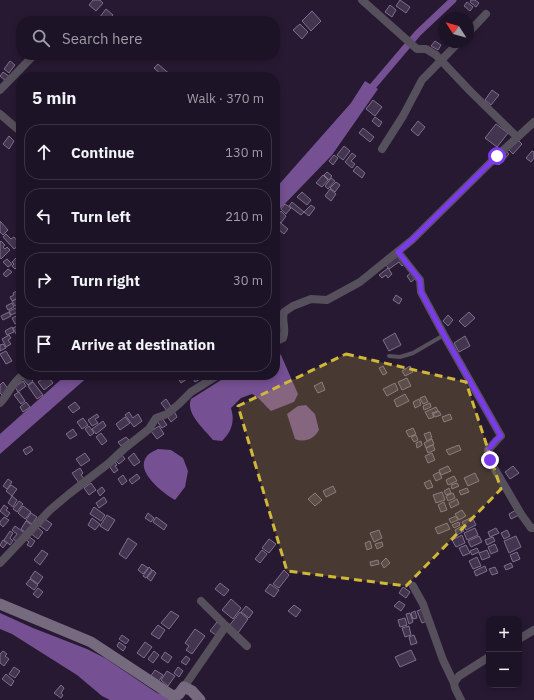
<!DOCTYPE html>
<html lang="en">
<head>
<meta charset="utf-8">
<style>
  body { margin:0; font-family:"IBM Plex Sans",sans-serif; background:#2a2032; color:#f1f3f6 }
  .controls { position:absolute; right:12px; bottom:12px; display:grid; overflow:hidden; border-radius:8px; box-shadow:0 2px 6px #0003 }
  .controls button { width:36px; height:36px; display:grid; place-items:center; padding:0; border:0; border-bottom:1px solid #3b3243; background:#1d1326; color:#f1f3f6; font:20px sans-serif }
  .compass { position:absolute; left:438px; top:12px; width:36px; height:36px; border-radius:50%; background:#1d1326; box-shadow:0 2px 6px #0003; rotate:306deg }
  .stop { position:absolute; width:12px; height:12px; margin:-9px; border:3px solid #7c3aed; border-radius:50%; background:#fff }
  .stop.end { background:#7c3aed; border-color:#fff; box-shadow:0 1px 4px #0008 }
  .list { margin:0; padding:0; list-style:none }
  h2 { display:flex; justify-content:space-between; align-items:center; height:52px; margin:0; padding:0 16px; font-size:17px }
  h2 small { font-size:13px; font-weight:400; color:#a09ea7 }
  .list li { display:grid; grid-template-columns:26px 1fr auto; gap:12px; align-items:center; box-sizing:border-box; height:56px; margin:0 8px 8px; padding:0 8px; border:1px solid #3b3243; border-radius:16px }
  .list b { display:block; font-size:15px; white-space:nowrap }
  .list em { font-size:13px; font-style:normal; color:#a09ea7 }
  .icon { flex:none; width:22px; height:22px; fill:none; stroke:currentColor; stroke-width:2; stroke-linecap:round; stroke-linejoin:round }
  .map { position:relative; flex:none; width:534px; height:700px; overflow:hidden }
  .search { position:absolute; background:#1d1326; box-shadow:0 2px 6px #0003; left:16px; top:16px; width:264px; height:44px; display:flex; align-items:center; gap:10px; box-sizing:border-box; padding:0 14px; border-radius:16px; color:#a09ea7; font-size:15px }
  .panel { position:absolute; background:#1d1326; box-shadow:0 2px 6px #0003; left:16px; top:72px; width:264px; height:308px; border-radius:16px }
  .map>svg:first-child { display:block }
  .water { fill:#755092 }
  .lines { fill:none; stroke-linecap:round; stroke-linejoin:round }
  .canal { stroke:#755092; stroke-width:7 }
  .building { fill:#43344f; stroke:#7f6f8d }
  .lane { stroke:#56505c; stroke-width:4 }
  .street { stroke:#56505c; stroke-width:8 }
  .secondary { stroke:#756a7e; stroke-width:11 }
  .route { stroke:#7c3aed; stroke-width:5 }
  .marked { fill:#cfb837; fill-opacity:0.2; stroke:#cfb837; stroke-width:3; stroke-dasharray:8 5; stroke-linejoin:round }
</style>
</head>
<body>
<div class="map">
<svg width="534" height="700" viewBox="0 0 534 700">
  <rect width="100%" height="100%" fill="#271932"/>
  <g class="water">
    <polygon points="365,81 378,89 332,155 275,214 275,189 351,103"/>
    <path d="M275 351 281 355 298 394 294 402 271 411C264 405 260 398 252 394L241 398 231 408C235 421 232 431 222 441L213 440C205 430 185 413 191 399L229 375H275Z"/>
    <polygon points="66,375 90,375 0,454 0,434"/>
    <path d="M306 405 315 414 319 430C314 439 305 443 295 439L287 414 298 406Z"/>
    <path d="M158 449 171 450 183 458 188 471 185 487 175 500C163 493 134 471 147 456 149 453 154 451 158 449Z"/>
    <polygon points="0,613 33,628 87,649 105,658 157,693 182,700 110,700 102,696 77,675 12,634 0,629"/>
  </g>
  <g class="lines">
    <polyline class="canal" points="368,92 418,33 453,0"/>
  </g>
  <g class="building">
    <polygon points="93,0 100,0 103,3 96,11 89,5"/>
    <polygon points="400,0 410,7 406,13 396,6"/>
    <polygon points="471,0 475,0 479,3 476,7 470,2"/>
    <polygon points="467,2 473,7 470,11 464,6"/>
    <polygon points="390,5 396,10 392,17 385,12"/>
    <polygon points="106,9 113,15 108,21 103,21 99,18"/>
    <polygon points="312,11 321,21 311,31 302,21"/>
    <polygon points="300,24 308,32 302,39 293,30"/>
    <polygon points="435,41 441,45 438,50 431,46"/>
    <polygon points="10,61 15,65 9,73 4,69"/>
    <polygon points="158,64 172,76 171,77 164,77 154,68"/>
    <polygon points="3,72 10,77 6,81 0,76"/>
    <polygon points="492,90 499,95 491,105 485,100"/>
    <polygon points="373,100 382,107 375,116 366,109"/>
    <polygon points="375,117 382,122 379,127 372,121"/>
    <polygon points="418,121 425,127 418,136 411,130"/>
    <polygon points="496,124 508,133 497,147 485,138"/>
    <polygon points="363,128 374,137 370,142 359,133"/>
    <polygon points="9,136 14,141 9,149 3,144"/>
    <polygon points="517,139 522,144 513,154 508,149"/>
    <polygon points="344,146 350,151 343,160 337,155"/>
    <polygon points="505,150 509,154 499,165 495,161"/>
    <polygon points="532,151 534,152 534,158 531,162 526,158"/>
    <polygon points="352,153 356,156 351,161 355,164 352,168 345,162"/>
    <polygon points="334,155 338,158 333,165 329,161"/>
    <polygon points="357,166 365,173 362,178 353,171"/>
    <polygon points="327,172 332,176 329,180 324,175"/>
    <polygon points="323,175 328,180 322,187 316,183"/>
    <polygon points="331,178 335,181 328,189 325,186"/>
    <polygon points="336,182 340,185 335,192 330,188"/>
    <polygon points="330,189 336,194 331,201 325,196"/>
    <polygon points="302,192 311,200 307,205 297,197"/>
    <polygon points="292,202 304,212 301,215 289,206"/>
    <polygon points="285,204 291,208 286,214 281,209"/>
    <polygon points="311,205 315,208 309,216 304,212"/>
    <polygon points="281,211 286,216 281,223 275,218"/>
    <polygon points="277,220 288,229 284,234 275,227 275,222"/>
    <polygon points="0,221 8,230 3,235 0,232"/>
    <polygon points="6,234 11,239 14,237 20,244 14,249 3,237"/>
    <polygon points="1,241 5,245 3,247 5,249 7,247 10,250 1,259 0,257 0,242"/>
    <polygon points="399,255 405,263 402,266 399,262 389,269 386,265"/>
    <polygon points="16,258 21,263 15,269 12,266 14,264 12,262"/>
    <polygon points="7,259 12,264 8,267 3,262"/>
    <polygon points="388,268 392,274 388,278 386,275 382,278 379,275"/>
    <polygon points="8,269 12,272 6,277 3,274"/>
    <polygon points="412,272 416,278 411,282 407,276"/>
    <polygon points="17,291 20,297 12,301 10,297 14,295 13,293"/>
    <polygon points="396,295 402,299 399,304 393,300"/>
    <polygon points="21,297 21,303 15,306 12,301"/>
    <polygon points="12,303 14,307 8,310 6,306"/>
    <polygon points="16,308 18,312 11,315 9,311"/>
    <polygon points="9,312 11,316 3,320 1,316"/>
    <polygon points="469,312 475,318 465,327 459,321"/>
    <polygon points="448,315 453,320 448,326 443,321"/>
    <polygon points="16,316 19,322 15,324 12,318"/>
    <polygon points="21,324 21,332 16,334 13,328"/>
    <polygon points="12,327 14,332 7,335 5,331"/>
    <polygon points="395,333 401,345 389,351 383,340"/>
    <polygon points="9,335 11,338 8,340 11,344 6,347 2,339"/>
    <polygon points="465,336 470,346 459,352 454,343"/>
    <polygon points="3,344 6,348 0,351 0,345"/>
    <polygon points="6,351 12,361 6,364 0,354"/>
    <polygon points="383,366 387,373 383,375 379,368"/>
    <polygon points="410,366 413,372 405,376 402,371"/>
    <polygon points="28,375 33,381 28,385 23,379"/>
    <polygon points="47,375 53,383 44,390 38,382"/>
    <polygon points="176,375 188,375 190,377 181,383"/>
    <polygon points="194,375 197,375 200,379 195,382 192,377"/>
    <polygon points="407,378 411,386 402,390 398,382"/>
    <polygon points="23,381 26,386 18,392 15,387"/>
    <polygon points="3,382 9,390 2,395 0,393 0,385"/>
    <polygon points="33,382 43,395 37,399 28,386"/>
    <polygon points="322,382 325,390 318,393 314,386"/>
    <polygon points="395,383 398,390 387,396 383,389"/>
    <polygon points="19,392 25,401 21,404 14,395"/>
    <polygon points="405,394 409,401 397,407 394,400"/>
    <polygon points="425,396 428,402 423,404 420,398"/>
    <polygon points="166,399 172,408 167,411 161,403"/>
    <polygon points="419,399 421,405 415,408 413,402"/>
    <polygon points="26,402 30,407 23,412 20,407"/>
    <polygon points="75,402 80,408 73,413 68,407"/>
    <polygon points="430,403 431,407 424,410 423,406"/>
    <polygon points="436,407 438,411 432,413 434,417 429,419 425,412"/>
    <polygon points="174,411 177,417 171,422 167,416"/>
    <polygon points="439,411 441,415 435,417 433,414"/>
    <polygon points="129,412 133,418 138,414 142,421 134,427 125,415"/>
    <polygon points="97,414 99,417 95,419 98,423 92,426 88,420"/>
    <polygon points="450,414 452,419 444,422 442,417"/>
    <polygon points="125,417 130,423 120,430 116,424"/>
    <polygon points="83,418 88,425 82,429 77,422"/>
    <polygon points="162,418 167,425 162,428 157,421"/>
    <polygon points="103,421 106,426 96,434 92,429"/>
    <polygon points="89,426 94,433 90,436 85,429"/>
    <polygon points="159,426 164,434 157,439 151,431"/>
    <polygon points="413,428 416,434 409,437 406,431"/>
    <polygon points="73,429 77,435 70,439 66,434"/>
    <polygon points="430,432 432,438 427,441 424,434"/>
    <polygon points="101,433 107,441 102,445 96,437"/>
    <polygon points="416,435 418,440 414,442 411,437"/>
    <polygon points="126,437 129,440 121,446 118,442"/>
    <polygon points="432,439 434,444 426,448 424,443"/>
    <polygon points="421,441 422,445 417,448 416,443"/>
    <polygon points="433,445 435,450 428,453 426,448"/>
    <polygon points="459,445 461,450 449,455 446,450"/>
    <polygon points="30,446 33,450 26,455 23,450"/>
    <polygon points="85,453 90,460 81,466 76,459"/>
    <polygon points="134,453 140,462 134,466 128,458"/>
    <polygon points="432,453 435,460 428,463 425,456"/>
    <polygon points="122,455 125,459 119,464 115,460"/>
    <polygon points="115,462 117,465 115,466 118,470 114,473 109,466"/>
    <polygon points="448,466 451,471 441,475 439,470"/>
    <polygon points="513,466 519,473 510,479 505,472"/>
    <polygon points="80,468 83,473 81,475 85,480 79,483 72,473"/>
    <polygon points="439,472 442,478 436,481 433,475"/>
    <polygon points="475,473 479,481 468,486 464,478"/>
    <polygon points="137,474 140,478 132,484 129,480"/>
    <polygon points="123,475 127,481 122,485 118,479"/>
    <polygon points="454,476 457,481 448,485 446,480"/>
    <polygon points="8,479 12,482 7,489 3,486"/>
    <polygon points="430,480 433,487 427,489 424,483"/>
    <polygon points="91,483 96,490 89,495 84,488"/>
    <polygon points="457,483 459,486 452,489 451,485"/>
    <polygon points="11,485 17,489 12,496 6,491"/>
    <polygon points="333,486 336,492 326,497 323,491"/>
    <polygon points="102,487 105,491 100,496 97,491"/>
    <polygon points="449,488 451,493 446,495 444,491"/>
    <polygon points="467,488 469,492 461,495 459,491"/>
    <polygon points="442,492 445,500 436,503 433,495"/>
    <polygon points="315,493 322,500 315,506 308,499"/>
    <polygon points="453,493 455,498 448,501 446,496"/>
    <polygon points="12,496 17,500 13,507 8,503"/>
    <polygon points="104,497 107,502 99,508 96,503"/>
    <polygon points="457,499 459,504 451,508 449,503"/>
    <polygon points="19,501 23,504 17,512 13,509"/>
    <polygon points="444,502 447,510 441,512 438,505"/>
    <polygon points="4,505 8,508 6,510 10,513 7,517 0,511"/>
    <polygon points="23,506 31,512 25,519 18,513"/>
    <polygon points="94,507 105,515 101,521 90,514"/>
    <polygon points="462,510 466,516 459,520 455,514"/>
    <polygon points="516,510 519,515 511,519 509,514"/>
    <polygon points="31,513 37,517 32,524 26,520"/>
    <polygon points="148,513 154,518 151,522 145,518"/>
    <polygon points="107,515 115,520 108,531 100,526"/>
    <polygon points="456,516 458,520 451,523 449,519"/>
    <polygon points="4,517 9,520 3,527 0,524 0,522"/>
    <polygon points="156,517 167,525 164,530 153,522"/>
    <polygon points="472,517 476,525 466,530 462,522"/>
    <polygon points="92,518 100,524 95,530 88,525"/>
    <polygon points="45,519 52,524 47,531 40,526"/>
    <polygon points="26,521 32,525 26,533 21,529"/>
    <polygon points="459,522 460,525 454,528 452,525"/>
    <polygon points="447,523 450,529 438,534 435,528"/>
    <polygon points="15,526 25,533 17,542 13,539 17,534 12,530"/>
    <polygon points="36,526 43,532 38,539 30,533"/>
    <polygon points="462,526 464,531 457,535 455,530"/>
    <polygon points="475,528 478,535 467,540 464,533"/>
    <polygon points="496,528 499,533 490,537 488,532"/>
    <polygon points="379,530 382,538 374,542 370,533"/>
    <polygon points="507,530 510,536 504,539 501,533"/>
    <polygon points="10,531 13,533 10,538 13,541 10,545 4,540"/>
    <polygon points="462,535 465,543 456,547 452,540"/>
    <polygon points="28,536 35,541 31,547 27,545 29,542 25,539"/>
    <polygon points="479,536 482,542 471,547 468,541"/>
    <polygon points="516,536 521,547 509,553 504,541"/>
    <polygon points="493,537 495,541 487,545 485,540"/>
    <polygon points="128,538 137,544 126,559 119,554"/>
    <polygon points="269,539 276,544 269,553 262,548"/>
    <polygon points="3,540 7,543 3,548 0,545"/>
    <polygon points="370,541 372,548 367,550 365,543"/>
    <polygon points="382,542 383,546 377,549 375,544"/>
    <polygon points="495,544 498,551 491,554 488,547"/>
    <polygon points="466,545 470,553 463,556 459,548"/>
    <polygon points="477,548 479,552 472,555 470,551"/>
    <polygon points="42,550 48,554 40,565 34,560"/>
    <polygon points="262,550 267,554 260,563 255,559"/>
    <polygon points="487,550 490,557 482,560 479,553"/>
    <polygon points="517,552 520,559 513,562 510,555"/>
    <polygon points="477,557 481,566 473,569 469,561"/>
    <polygon points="386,558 390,563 384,568 381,563"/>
    <polygon points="378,560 379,564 371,566 370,562"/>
    <polygon points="511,563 513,567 506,570 504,566"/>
    <polygon points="142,564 148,568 143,574 138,570"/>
    <polygon points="485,566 487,571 476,576 474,571"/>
    <polygon points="149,567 152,570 146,578 143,576"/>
    <polygon points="495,567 498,573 492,575 489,569"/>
    <polygon points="153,570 156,573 151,581 147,578"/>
    <polygon points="284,570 289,575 279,588 273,584"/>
    <polygon points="35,571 43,577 38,584 30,578"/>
    <polygon points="30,579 38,585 34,590 26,584"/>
    <polygon points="220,583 229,590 224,596 215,589"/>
    <polygon points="270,584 279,590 274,597 265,591"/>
    <polygon points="403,587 410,592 406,598 399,593"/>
    <polygon points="38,588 43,592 38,598 33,594"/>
    <polygon points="231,599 241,608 233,619 222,610"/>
    <polygon points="399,601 405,605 401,611 394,606"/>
    <polygon points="294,605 301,610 296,617 288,611"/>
    <polygon points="246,606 253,612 249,618 241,612"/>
    <polygon points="422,609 427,621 422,623 417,611"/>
    <polygon points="171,611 179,616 169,629 161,623"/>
    <polygon points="415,611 417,618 413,619 411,613"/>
    <polygon points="240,612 248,619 238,633 229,626"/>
    <polygon points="410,613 413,622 409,624 406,614"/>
    <polygon points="405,618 407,625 400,627 398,620"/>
    <polygon points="217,622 222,626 216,635 210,631"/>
    <polygon points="158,625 165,630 159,639 151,634"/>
    <polygon points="409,626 411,635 405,637 402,628"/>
    <polygon points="195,629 205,636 192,654 186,650 189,646 185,643"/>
    <polygon points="122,635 129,640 126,644 119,639"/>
    <polygon points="414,635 417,643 411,645 409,637"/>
    <polygon points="119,642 126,647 123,651 117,646"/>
    <polygon points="145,642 152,647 144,658 137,653"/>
    <polygon points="411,650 416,660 400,667 395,657"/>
    <polygon points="3,651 7,654 5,656 9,659 4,666 0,663 0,654"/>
    <polygon points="154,651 159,655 153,663 148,659"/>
    <polygon points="165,652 172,657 168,663 161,658"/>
    <polygon points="186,656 190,659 186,665 181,662"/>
    <polygon points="14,667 20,671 15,678 9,674"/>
    <polygon points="178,667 183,671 179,677 174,673"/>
    <polygon points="155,670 163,675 158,682 150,677"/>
    <polygon points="167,671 175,676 168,686 161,680"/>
    <polygon points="6,674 14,681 11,686 2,679"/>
    <polygon points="61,685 64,688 61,693 63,695 61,698 54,693"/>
  </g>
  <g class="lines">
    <polyline class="lane" points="389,356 400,357 413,353 444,335"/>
    <g class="street">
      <polyline points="362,0 417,49 426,49 436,55 470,91 515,135"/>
      <polyline points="468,33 486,14"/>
      <polyline points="0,90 34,55"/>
      <polyline points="0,114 21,132"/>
      <polyline points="382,149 403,116 422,80 459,42"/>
      <polyline points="398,252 420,280 421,292 444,335 501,436 497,440 488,450 490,461 521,514 531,528 534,528"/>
      <path d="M275 342 283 338C287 329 281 321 284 312L293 306 311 299 327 300 360 282 412 240 497 156 534 122"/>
      <path d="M0 403C10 393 11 383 23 375"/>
      <polyline points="0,563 50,510 69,494 109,463 125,448 149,429 156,418 167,414 179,404 191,392 218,375"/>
      <polyline points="413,586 423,604 443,660 454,683"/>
      <polyline points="201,601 226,626"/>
      <polyline points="519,639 534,630"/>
      <polyline points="184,687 226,626 247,646"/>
      <polyline points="461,700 455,688 454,683 459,676 489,657"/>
    </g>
    <polyline class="secondary" points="0,604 91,642 173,696 179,694 184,687 192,691 200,700"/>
  </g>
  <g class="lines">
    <polyline class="route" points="490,460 488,450 496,440 501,436 444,335 421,292 420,280 398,252 412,240 497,156"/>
  </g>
  <path class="marked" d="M346 354 466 382 501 489 406 586 287 571 238 406Z"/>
</svg>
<div class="controls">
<button>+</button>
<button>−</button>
</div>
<svg class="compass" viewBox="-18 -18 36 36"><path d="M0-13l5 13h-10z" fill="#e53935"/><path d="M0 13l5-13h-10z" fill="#a09ea7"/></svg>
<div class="stop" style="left:497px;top:156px"></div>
<div class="stop end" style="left:490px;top:460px"></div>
<div class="search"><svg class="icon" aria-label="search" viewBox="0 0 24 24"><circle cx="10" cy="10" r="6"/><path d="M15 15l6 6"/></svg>Search here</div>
<section class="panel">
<h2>5 min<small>Walk · 370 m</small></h2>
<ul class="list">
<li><svg class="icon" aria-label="ahead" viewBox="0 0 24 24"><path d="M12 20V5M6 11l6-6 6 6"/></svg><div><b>Continue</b></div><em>130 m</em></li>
<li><svg class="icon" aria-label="left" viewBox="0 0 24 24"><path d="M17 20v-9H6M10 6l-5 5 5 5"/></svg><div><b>Turn left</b></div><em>210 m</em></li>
<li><svg class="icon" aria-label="right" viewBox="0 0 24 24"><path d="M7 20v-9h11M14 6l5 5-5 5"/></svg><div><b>Turn right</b></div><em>30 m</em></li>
<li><svg class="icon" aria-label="arrive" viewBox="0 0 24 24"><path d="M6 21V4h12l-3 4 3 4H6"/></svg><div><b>Arrive at destination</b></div></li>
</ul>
</section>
</div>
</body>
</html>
